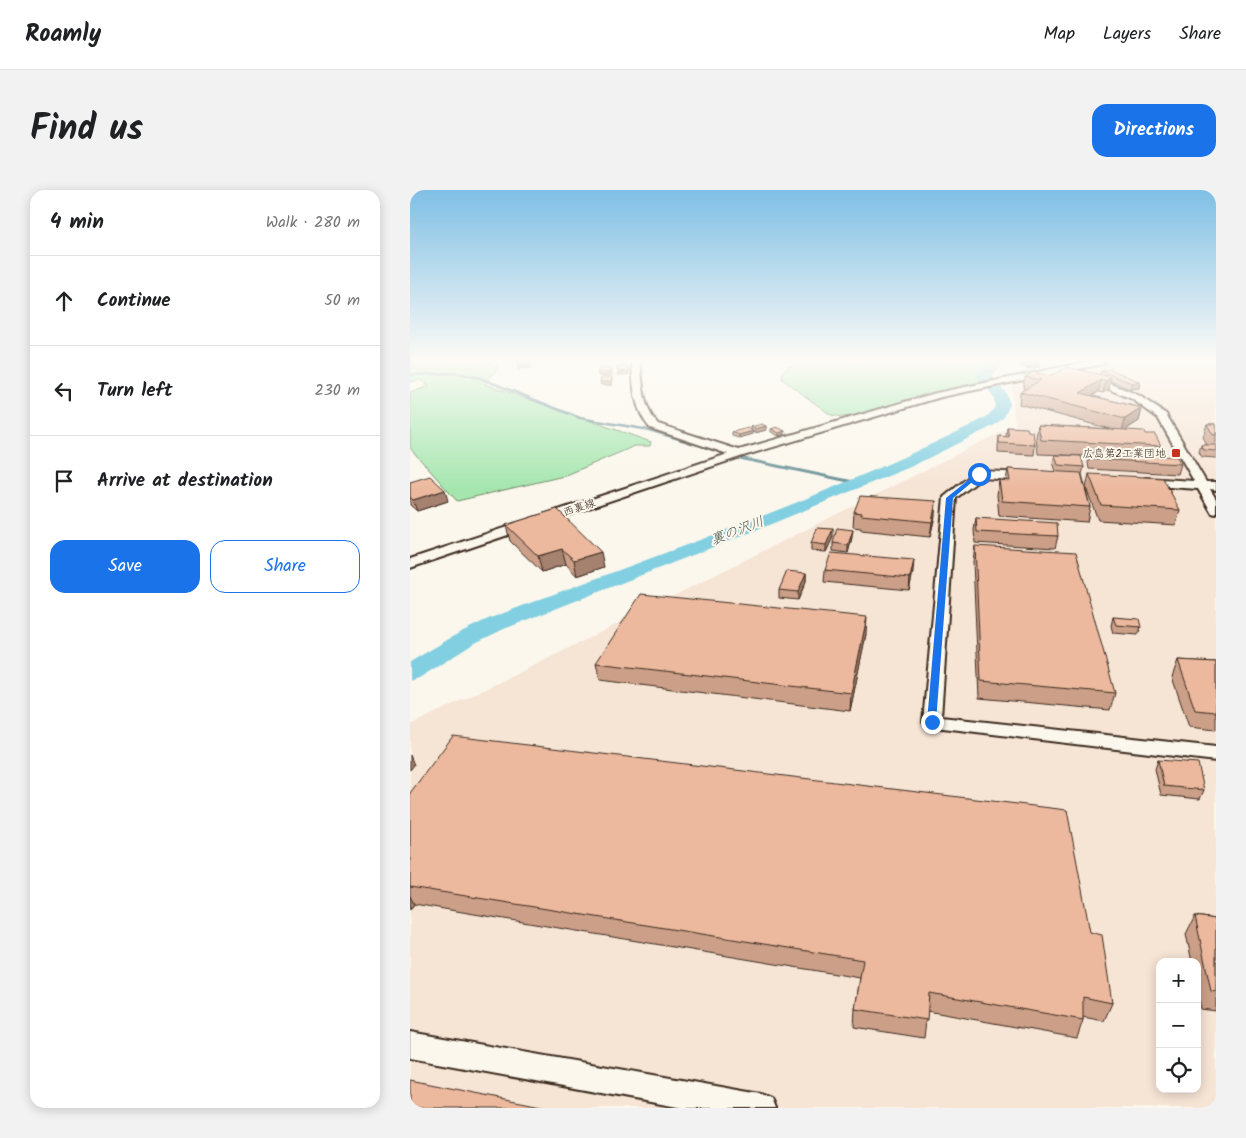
<!DOCTYPE html>
<html lang="en">
<head>
<meta charset="utf-8">
<style>
  body { margin:0; font-family:Kalam,"Klee One",sans-serif; background:#f2f2f2; color:#202124 }
  .controls { position:absolute; right:15px; bottom:15px; display:grid; overflow:hidden; border-radius:10px; box-shadow:0 2px 12px #0003 }
  .controls button { width:45px; height:45px; display:grid; place-items:center; padding:0; border:0; border-bottom:1px solid #e0e0e0; background:#fff; color:#202124; font:25px sans-serif }
  .stop { position:absolute; width:15px; height:15px; margin:-11px; border:4px solid #1a73e8; border-radius:50%; background:#fff }
  .stop.end { background:#1a73e8; border-color:#fff; box-shadow:0 1px 5px #0008 }
  .list { margin:0; padding:0; list-style:none }
  h2 { display:flex; justify-content:space-between; align-items:center; height:65px; margin:0; padding:0 20px; font-size:21px }
  h2 small { font-size:16px; font-weight:400; color:#757577 }
  .list li { display:grid; grid-template-columns:32px 1fr auto; gap:15px; align-items:center; box-sizing:border-box; height:90px; padding:0 20px; border-top:1px solid #e0e0e0 }
  .list b { display:block; font-size:19px; white-space:nowrap }
  .list em { font-size:16px; font-style:normal; color:#757577 }
  .actions { display:flex; gap:10px; padding:15px 20px }
  .actions a { flex:1; padding:11px 0; border:1px solid #1a73e8; border-radius:15px; text-align:center; font-size:18px; color:#1a73e8 }
  .actions .main { background:#1a73e8; color:#fff }
  .icon { flex:none; width:28px; height:28px; fill:none; stroke:currentColor; stroke-width:2; stroke-linecap:round; stroke-linejoin:round }
  .map { position:relative; flex:none; width:806px; height:918px; overflow:hidden; border-radius:15px }
  header { display:flex; align-items:center; gap:30px; box-sizing:border-box; height:70px; padding:0 25px; background:#fff; border-bottom:1px solid #e0e0e0 }
  header strong { font-size:24px }
  nav { display:flex; gap:28px; margin-inline-start:auto; font-size:18px }
  .intro { display:flex; align-items:center; justify-content:space-between; box-sizing:border-box; height:120px; padding:0 30px }
  h1 { margin:0; font-size:35px }
  .button { padding:12px 22px; border-radius:15px; background:#1a73e8; color:#fff; font-size:18px; font-weight:700 }
  main { display:flex; gap:30px; padding:0 30px }
  aside { flex:1; background:#fff; border-radius:15px; box-shadow:0 2px 12px #0003 }
  .map>svg:first-child { display:block }
  .built { fill:#f6e4d5; fill-rule:evenodd }
  .green { fill:#a5e6af; stroke:#708866 }
  .lines { fill:none; stroke-linecap:round; stroke-linejoin:round }
  .stream-far1 { stroke:#668d93; stroke-width:2.5 }
  .stream { stroke:#668d93; stroke-width:3 }
  .river { fill:#82cfe1; fill-rule:evenodd }
  .minor-casing { stroke:#3b2a1e; stroke-width:4 }
  .minor { fill:#fbf7ec; fill-rule:evenodd }
  .wall { fill:#cb9f88; stroke:#3b2a1e }
  .shaded-wall { fill:#a5826f; stroke:#3b2a1e }
  .building { fill:#ecb99e; stroke:#3b2a1e }
  .route { fill:#1a73e8 }
  .poi-dot { fill:#c8321e; stroke:#fbf7ec; stroke-width:2 }
  .labels { text-anchor:middle; stroke-width:4; stroke-linejoin:round; paint-order:stroke }
  .far-poi-label { font-size:11px; fill:#3b2a1e; stroke:#fbf7ec; text-anchor:end }
  .far-street-label { font-size:11px; fill:#3b2a1e; stroke:#fbf7ec }
  .water-label { font-size:14px; font-style:italic; fill:#505c58; stroke:#fbf7ec }
</style>
</head>
<body>
<header>
<strong>Roamly</strong>
<nav><a>Map</a><a>Layers</a><a>Share</a></nav>
</header>
<div class="intro"><h1>Find us</h1><a class="button">Directions</a></div>
<main>
<aside>
<h2>4 min<small>Walk · 280 m</small></h2>
<ul class="list">
<li><svg class="icon" aria-label="ahead" viewBox="0 0 24 24"><path d="M12 20V5M6 11l6-6 6 6"/></svg><div><b>Continue</b></div><em>50 m</em></li>
<li><svg class="icon" aria-label="left" viewBox="0 0 24 24"><path d="M17 20v-9H6M10 6l-5 5 5 5"/></svg><div><b>Turn left</b></div><em>230 m</em></li>
<li><svg class="icon" aria-label="arrive" viewBox="0 0 24 24"><path d="M6 21V4h12l-3 4 3 4H6"/></svg><div><b>Arrive at destination</b></div></li>
</ul>
<div class="actions"><a class="main">Save</a><a>Share</a></div>
</aside>
<div class="map">
<svg width="806" height="918" viewBox="0 0 806 918">
  <rect width="100%" height="100%" fill="#fbf7ec"/>
  <filter id="ink" filterUnits="userSpaceOnUse"><feTurbulence type="fractalNoise" baseFrequency=".02" numOctaves="2"/><feDisplacementMap in="SourceGraphic" scale="10" xChannelSelector="R" yChannelSelector="G"/><feConvolveMatrix kernelMatrix="1 2 1 2 8 2 1 2 1" color-interpolation-filters="sRGB"/></filter>
  <g filter="url(#ink)">
    <path class="built" d="M693 171H806V918H0V535L115 480 605 235 601 190ZM750 772H787V899H750Z"/>
    <g class="green">
      <polygon points="0,171 76,171 87,177 85,182 75,194 241,252 240,256 225,256 154,286 47,311 0,258 0,203 19,196 10,190 0,192"/>
      <polygon points="404,171 597,171 589,175 580,191 498,209 452,225 432,227 421,225 372,189 372,182 378,177"/>
    </g>
    <g class="lines">
      <g class="stream-far1">
        <polyline points="0,173 5,171"/>
        <polyline points="0,185 48,183 70,188 170,228 239,240 302,259"/>
      </g>
      <polyline class="stream" points="298,258 334,269 448,293"/>
      <path class="river" d="M583 171H598L581 185 596 203 600 214 594 227 585 235 500 277 349 339 94 439 65 453 9 488 0 491V472L49 443 78 429C243 366 413 310 571 230 598 215 580 203 567 186V182Z"/>
      <g class="minor-casing">
        <g id="minor">
          <path d="M222 171H230C233 193 232 217 248 234L329 260 526 203 681 171H696L692 174 531 207 333 266 0 378V369L318 264 240 238C224 219 223 195 222 171Z"/>
          <polygon points="680,185 728,205 756,224 796,292 806,292 806,300 800,299 806,309 806,324 802,323 788,299 731,295 729,292 735,288 784,291 748,228 722,209 677,190 677,186"/>
          <polygon points="569,281 618,283 624,287 618,291 572,288 546,308 531,527 806,557 806,571 516,536 513,532 534,307 565,282"/>
          <polygon points="0,842 351,904 361,908 365,918 273,918 0,868"/>
        </g>
      </g>
      <use href="#minor" class="minor"/>
    </g>
    <g class="wall">
      <polygon points="611,174 629,174 629,177 617,179 611,177"/>
      <polygon points="691,181 730,192 729,198 720,199 700,191 699,199 693,203 688,202 683,206 732,218 729,231 715,240 735,244 751,256 748,266 771,274 768,284 679,279 678,273 679,266 628,264 626,248 628,235 700,239 609,214 610,202 615,199 613,199 615,187 690,185"/>
      <polygon points="203,190 202,195 191,195 190,192"/>
      <polygon points="797,234 806,234 806,268 792,267 789,262 791,255 797,255 793,247"/>
      <polygon points="356,236 356,240 345,243 343,242 343,244 329,248 322,246 322,242 341,240 341,237"/>
      <polygon points="597,237 618,241 625,255 624,265 588,263 588,257 589,246 596,247"/>
      <polygon points="361,239 375,244 369,246 361,242"/>
      <polygon points="645,265 674,277 672,284 680,317 677,332 589,326 587,305 589,290 596,291 598,279 646,282 643,272"/>
      <polygon points="679,284 770,320 766,335 688,330 676,298"/>
      <polygon points="0,292 38,311 7,321 0,315"/>
      <polygon points="147,319 194,377 167,386 156,374 132,382 100,351 96,335"/>
      <polygon points="444,322 525,326 520,347 451,340 451,338 443,337"/>
      <polygon points="566,328 648,346 645,358 565,353 564,340"/>
      <polygon points="423,347 416,362 401,361 401,353"/>
      <polygon points="442,347 438,363 423,361 423,353"/>
      <polygon points="565,356 705,503 700,520 569,508 563,372"/>
      <polygon points="415,380 503,382 499,400 414,392"/>
      <polygon points="396,383 396,391 388,410 369,408 369,400"/>
      <polygon points="703,427 731,437 728,445 703,443 701,436"/>
      <polygon points="456,444 440,521 190,490 186,473"/>
      <polygon points="768,470 806,472 806,540 779,537 762,487"/>
      <polygon points="748,570 794,600 790,609 751,605 745,579"/>
      <polygon points="0,603 680,742 702,813 694,831 673,827 673,830 667,848 517,821 514,848 444,837 445,819 450,788 4,714 0,720"/>
      <polygon points="785,726 806,729 806,821 791,819 787,799 787,772 782,772 776,744"/>
    </g>
    <g class="shaded-wall">
      <polygon points="122,171 121,178 108,179 107,173"/>
      <polygon points="629,174 629,177 617,179 617,177"/>
      <polygon points="201,178 202,185 188,186 188,183"/>
      <polygon points="219,181 219,184 209,185 208,182"/>
      <polygon points="701,187 699,199 693,203 696,191"/>
      <polygon points="691,190 688,202 667,215 670,203"/>
      <polygon points="730,192 729,198 720,199 722,193"/>
      <polygon points="732,218 729,231 712,242 715,229"/>
      <polygon points="356,236 356,240 345,243 345,239"/>
      <polygon points="343,241 343,244 329,248 329,245"/>
      <polygon points="375,241 375,244 369,246 369,243"/>
      <polygon points="35,300 38,311 7,321 3,310"/>
      <polygon points="526,311 525,326 520,347 522,332"/>
      <polygon points="423,339 423,347 416,362 416,355"/>
      <polygon points="443,340 442,347 438,363 438,355"/>
      <polygon points="152,359 156,374 132,382 128,366"/>
      <polygon points="191,362 194,377 167,386 164,370"/>
      <polygon points="504,370 503,382 499,400 500,388"/>
      <polygon points="396,383 396,391 388,410 388,402"/>
      <polygon points="457,427 456,444 440,521 441,503"/>
      <polygon points="0,565 4,575 0,580"/>
      <polygon points="0,706 4,714 0,720"/>
    </g>
    <g class="building">
      <polygon points="107,171 120,171 120,172 107,173"/>
      <polygon points="624,172 629,174 617,177 611,174"/>
      <polygon points="218,176 219,181 208,182 207,177"/>
      <polygon points="657,177 701,187 696,191 691,190 670,203 732,218 715,229 610,202 631,190 615,187 624,182 640,186"/>
      <polygon points="201,178 201,182 188,183 188,179"/>
      <polygon points="700,179 730,192 722,193 691,181"/>
      <polygon points="192,187 202,187 201,192 190,192"/>
      <polygon points="352,234 356,236 345,239 341,237"/>
      <polygon points="797,234 806,234 806,245 803,245"/>
      <polygon points="628,235 734,241 735,244 745,244 751,256 631,250"/>
      <polygon points="367,237 375,241 369,243 361,239"/>
      <polygon points="597,237 617,238 618,241 623,242 625,255 589,253 589,246 599,247"/>
      <polygon points="338,238 343,241 329,245 322,242"/>
      <polygon points="791,255 806,255 806,261 794,260"/>
      <polygon points="680,262 767,267 771,274 681,269"/>
      <polygon points="645,265 671,266 674,277 648,275"/>
      <polygon points="598,279 671,283 680,317 592,311 589,290 600,291"/>
      <polygon points="679,284 753,288 770,320 691,315"/>
      <polygon points="20,286 35,300 3,310 0,307 0,292"/>
      <polygon points="450,306 526,311 522,332 451,325 452,323 444,322"/>
      <polygon points="147,319 191,362 164,370 152,359 128,366 96,335"/>
      <polygon points="566,328 647,333 648,346 567,342"/>
      <polygon points="407,338 423,339 416,355 401,353"/>
      <polygon points="427,338 443,340 438,355 423,353"/>
      <polygon points="565,356 666,362 705,503 571,491"/>
      <polygon points="421,363 504,370 500,388 415,380"/>
      <polygon points="377,381 396,383 388,402 369,400"/>
      <polygon points="231,404 457,427 441,503 186,473"/>
      <polygon points="703,427 729,429 731,437 706,435"/>
      <polygon points="768,470 806,472 806,522 785,520"/>
      <polygon points="43,546 657,620 680,742 692,745 702,813 673,807 673,830 519,803 517,830 445,819 453,770 0,697 0,603"/>
      <polygon points="748,570 788,573 794,600 754,596"/>
      <polygon points="785,726 806,729 806,802 801,801"/>
      <polygon points="0,890 141,918 0,918"/>
    </g>
  </g>
  <linearGradient id="sky" x2="0" y2="1"><stop stop-color="#7fbfe5"/><stop offset="0.57" stop-color="#fdfbf6"/><stop offset="1" stop-color="#fdfbf6" stop-opacity="0"/></linearGradient>
  <rect width="806" height="299" fill="url(#sky)"/>
  <polygon class="route" points="567,283 572,284 543,308 526,532 522,535 517,532 536,308"/>
  <rect class="poi-dot" x="761" y="258" width="10" height="10" rx="2.5"/>
  <g class="labels">
    <g class="far-poi-label">
      <text x="756" y="267">広島第2工業団地</text>
    </g>
    <g class="far-street-label">
      <text transform="translate(169 317) rotate(-18)" y="4">西裏線</text>
    </g>
    <g class="water-label">
      <text transform="translate(327 340) rotate(-21)" y="5">裏の沢川</text>
    </g>
  </g>
</svg>
<div class="controls">
<button>+</button>
<button>−</button>
<button><svg class="icon" aria-label="locate" viewBox="0 0 24 24"><circle cx="12" cy="12" r="6"/><path d="M12 2v4M12 18v4M2 12h4M18 12h4"/></svg></button>
</div>
<div class="stop" style="left:569px;top:284px"></div>
<div class="stop end" style="left:522px;top:532px"></div>
</div>
</main>
</body>
</html>
